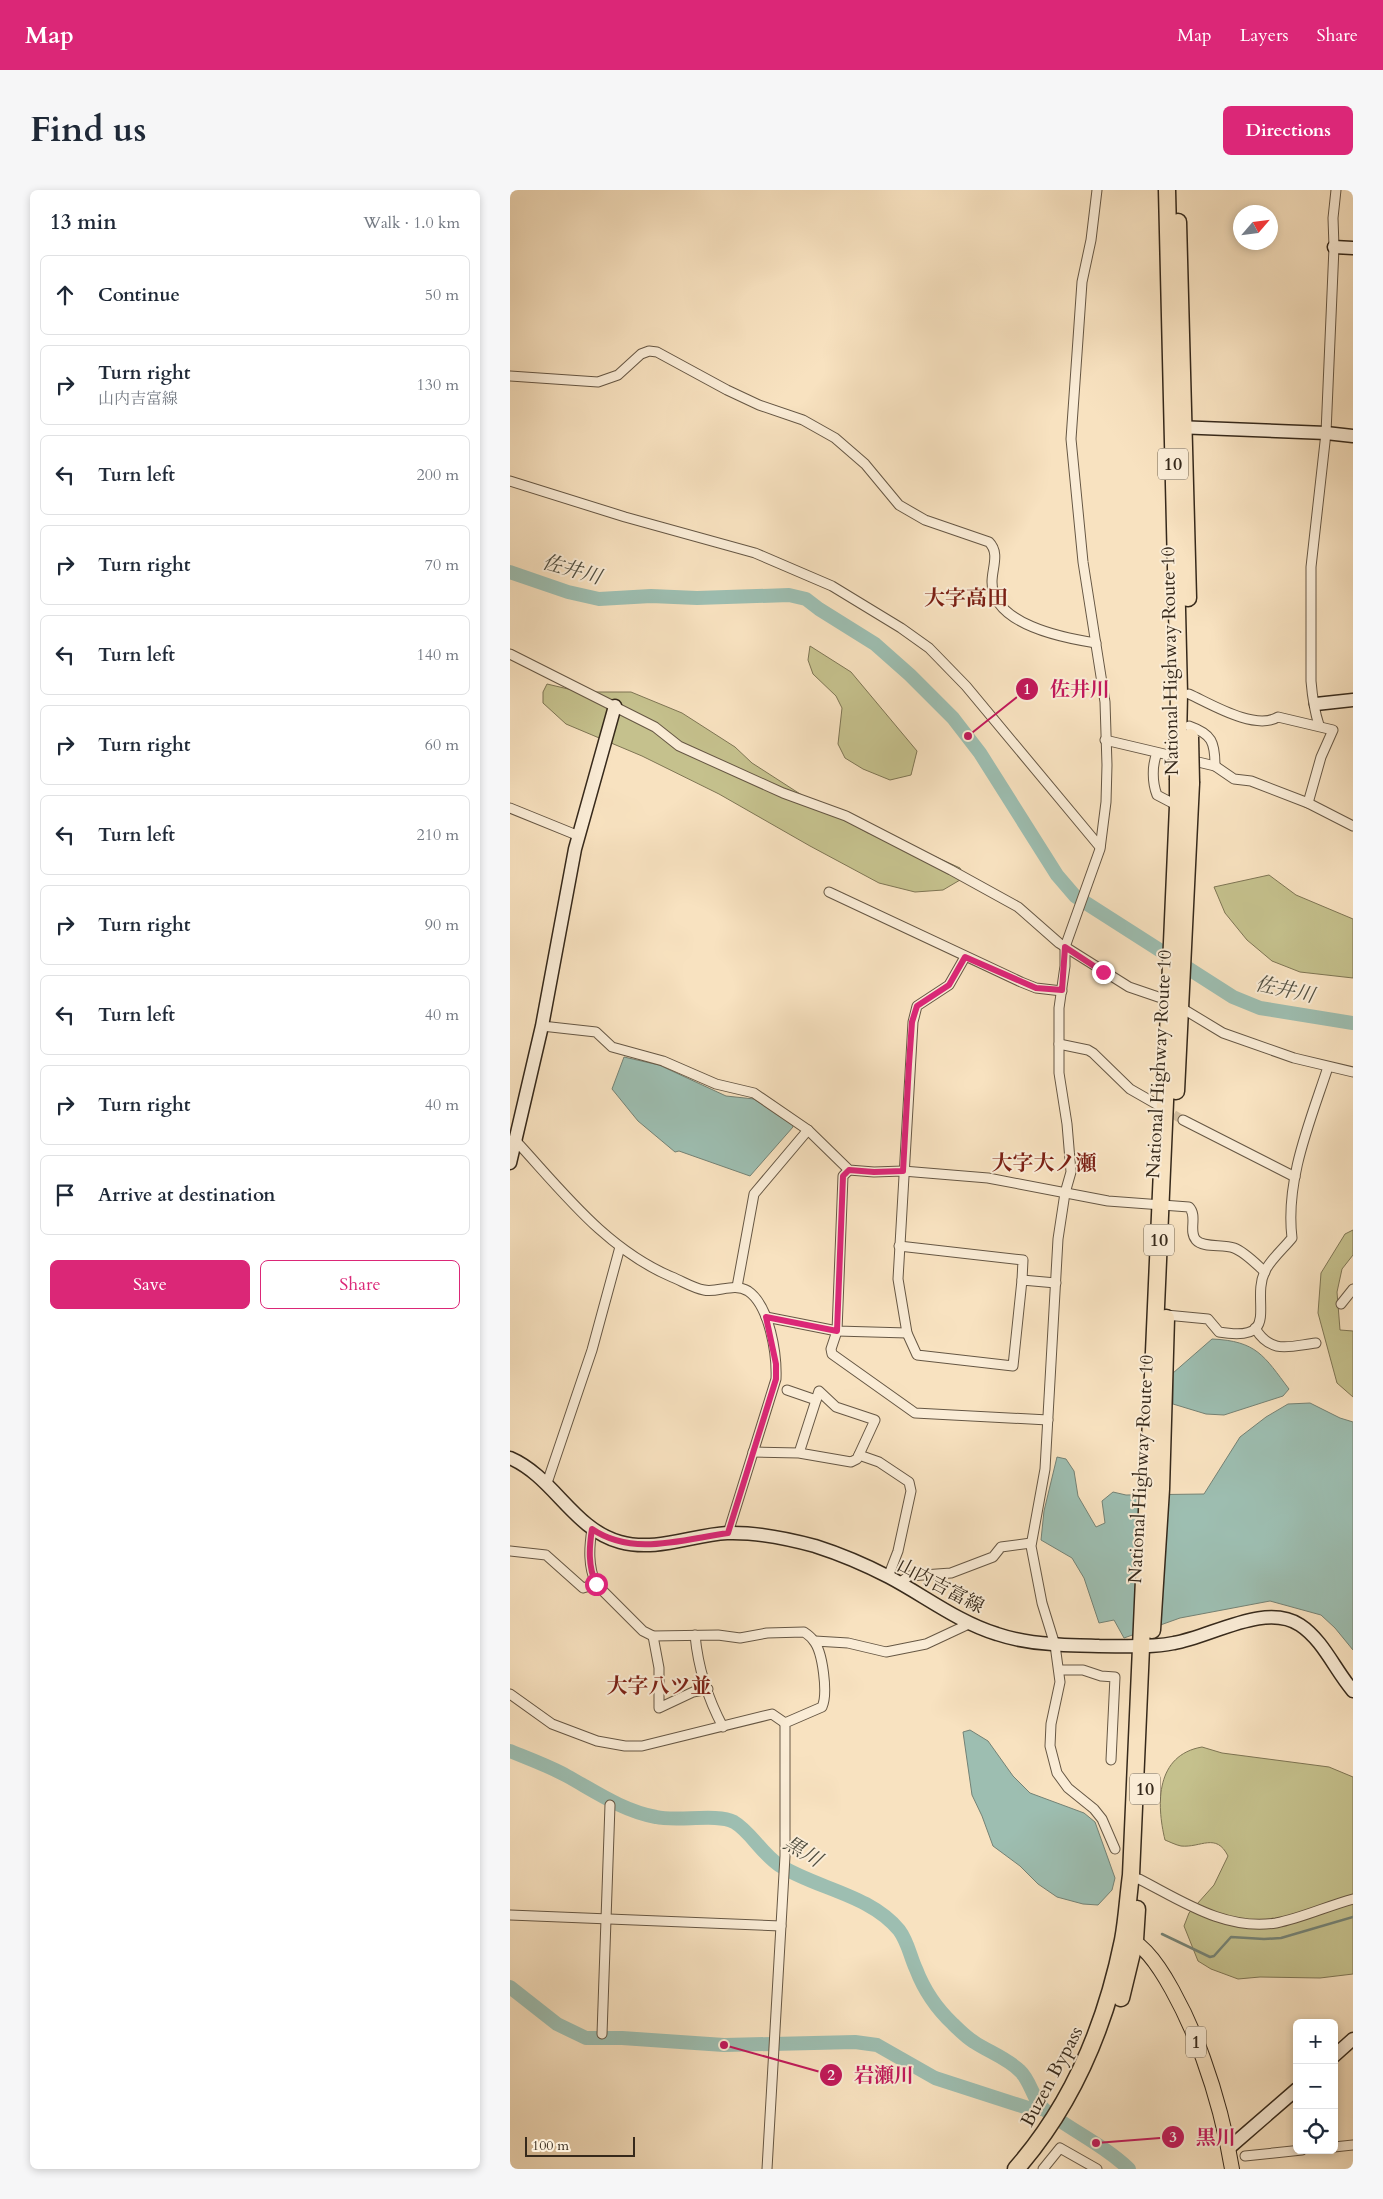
<!DOCTYPE html>
<html lang="en">
<head>
<meta charset="utf-8">
<style>
  body { margin:0; font-family:Cardo,"Noto Serif JP",serif; background:#f6f6f7; color:#1f2937 }
  .controls { position:absolute; right:15px; bottom:15px; display:grid; overflow:hidden; border-radius:8px; box-shadow:0 2px 8px #0003 }
  .controls button { width:45px; height:45px; display:grid; place-items:center; padding:0; border:0; border-bottom:1px solid #e0e1e3; background:#fff; color:#1f2937; font:25px sans-serif }
  .compass { position:absolute; left:723px; top:15px; width:45px; height:45px; border-radius:50%; background:#fff; box-shadow:0 2px 8px #0003; rotate:62deg }
  .scale { position:absolute; left:15px; bottom:12px; width:110px; box-sizing:border-box; padding-left:5px; border:2px solid #36291b; border-top:0; font-size:14px; line-height:18px; white-space:nowrap; color:#36291b; -webkit-text-stroke:4px #faecd6; paint-order:stroke }
  .stop { position:absolute; width:15px; height:15px; margin:-11px; border:4px solid #db2777; border-radius:50%; background:#fff }
  .stop.end { background:#db2777; border-color:#fff; box-shadow:0 1px 5px #0008 }
  .list { margin:0; padding:0; list-style:none }
  h2 { display:flex; justify-content:space-between; align-items:center; height:65px; margin:0; padding:0 20px; font-size:21px }
  h2 small { font-size:16px; font-weight:400; color:#747a83 }
  .list li { display:grid; grid-template-columns:32px 1fr auto; gap:15px; align-items:center; box-sizing:border-box; height:80px; margin:0 10px 10px; padding:0 10px; border:1px solid #e0e1e3; border-radius:8px }
  .list b { display:block; font-size:19px; white-space:nowrap }
  .list p { margin:0; font-size:16px; white-space:nowrap; color:#747a83 }
  .list em { font-size:16px; font-style:normal; color:#747a83 }
  .actions { display:flex; gap:10px; padding:15px 20px }
  .actions a { flex:1; padding:11px 0; border:1px solid #db2777; border-radius:8px; text-align:center; font-size:18px; color:#db2777 }
  .actions .main { background:#db2777; color:#fff }
  .icon { flex:none; width:28px; height:28px; fill:none; stroke:currentColor; stroke-width:2; stroke-linecap:round; stroke-linejoin:round }
  .map { position:relative; flex:none; width:843px; height:1979px; overflow:hidden; border-radius:8px }
  header { display:flex; align-items:center; gap:30px; box-sizing:border-box; height:70px; padding:0 25px; background:#db2777; color:#fff }
  header strong { font-size:24px }
  nav { display:flex; gap:28px; margin-inline-start:auto; font-size:18px }
  .intro { display:flex; align-items:center; justify-content:space-between; box-sizing:border-box; height:120px; padding:0 30px }
  h1 { margin:0; font-size:35px }
  .button { padding:12px 22px; border-radius:8px; background:#db2777; color:#fff; font-size:18px; font-weight:700 }
  main { display:flex; gap:30px; padding:0 30px }
  aside { flex:1; background:#fff; border-radius:8px; box-shadow:0 2px 8px #0003 }
  .map>svg:first-child { display:block }
  .green { fill:#c5c18d; stroke:#7e7554 }
  .water { fill:#9dbeb1; stroke:#748275 }
  .lines { fill:none; stroke-linecap:round; stroke-linejoin:round }
  .stream { stroke:#748275; stroke-width:2.5 }
  .river { stroke:#9dbeb1; stroke-width:14 }
  .street-tunnel { stroke:#d1bd9f; stroke-width:9; stroke-dasharray:9 4.5; stroke-linecap:butt }
  .street-casing { stroke:#665744; stroke-width:11 }
  .secondary-casing { stroke:#36291b; stroke-width:15 }
  .primary-casing { stroke:#36291b; stroke-width:16 }
  .highway-casing { stroke:#36291b; stroke-width:19 }
  .street { stroke:#faecd6; stroke-width:9 }
  .secondary { stroke:#faecd6; stroke-width:12 }
  .primary { stroke:#f8e2c0; stroke-width:14 }
  .highway { stroke:#f8e2c0; stroke-width:16 }
  .highway-bridge-casing { stroke:#36291b; stroke-width:19; stroke-linecap:butt }
  .highway-bridge { stroke:#f8e2c0; stroke-width:16 }
  .route { stroke:#db2777; stroke-width:6 }
  .labels { text-anchor:middle; stroke-width:4; stroke-linejoin:round; paint-order:stroke }
  .shield { fill:#faecd6; stroke:#716453; stroke-width:1 }
  .shield-label { font-size:18px; font-weight:bold; fill:#36291b }
  .street-label { font-size:19px; fill:#36291b; stroke:#faecd6 }
  .water-label { font-size:20px; font-style:italic; fill:#504e40; stroke:#faecd6 }
  .quarter-label { font-size:21px; font-weight:bold; fill:#7a1f14; stroke:#faecd6 }
  .leader { fill:none; stroke:#c2185b; stroke-width:2 }
  .callout-dot { fill:#c2185b; stroke:#faecd6; stroke-width:2 }
  .mark-label { font-size:15px; text-anchor:middle; font-weight:bold; fill:#fff }
  .callout-label { font-size:20px; text-anchor:middle; font-weight:bold; fill:#c2185b; stroke:#faecd6; stroke-width:4; stroke-linejoin:round; paint-order:stroke }
</style>
</head>
<body>
<header>
<strong>Map</strong>
<nav><a>Map</a><a>Layers</a><a>Share</a></nav>
</header>
<div class="intro"><h1>Find us</h1><a class="button">Directions</a></div>
<main>
<aside>
<h2>13 min<small>Walk · 1.0 km</small></h2>
<ul class="list">
<li><svg class="icon" aria-label="ahead" viewBox="0 0 24 24"><path d="M12 20V5M6 11l6-6 6 6"/></svg><div><b>Continue</b></div><em>50 m</em></li>
<li><svg class="icon" aria-label="right" viewBox="0 0 24 24"><path d="M7 20v-9h11M14 6l5 5-5 5"/></svg><div><b>Turn right</b><p>山内吉富線</p></div><em>130 m</em></li>
<li><svg class="icon" aria-label="left" viewBox="0 0 24 24"><path d="M17 20v-9H6M10 6l-5 5 5 5"/></svg><div><b>Turn left</b></div><em>200 m</em></li>
<li><svg class="icon" aria-label="right" viewBox="0 0 24 24"><path d="M7 20v-9h11M14 6l5 5-5 5"/></svg><div><b>Turn right</b></div><em>70 m</em></li>
<li><svg class="icon" aria-label="left" viewBox="0 0 24 24"><path d="M17 20v-9H6M10 6l-5 5 5 5"/></svg><div><b>Turn left</b></div><em>140 m</em></li>
<li><svg class="icon" aria-label="right" viewBox="0 0 24 24"><path d="M7 20v-9h11M14 6l5 5-5 5"/></svg><div><b>Turn right</b></div><em>60 m</em></li>
<li><svg class="icon" aria-label="left" viewBox="0 0 24 24"><path d="M17 20v-9H6M10 6l-5 5 5 5"/></svg><div><b>Turn left</b></div><em>210 m</em></li>
<li><svg class="icon" aria-label="right" viewBox="0 0 24 24"><path d="M7 20v-9h11M14 6l5 5-5 5"/></svg><div><b>Turn right</b></div><em>90 m</em></li>
<li><svg class="icon" aria-label="left" viewBox="0 0 24 24"><path d="M17 20v-9H6M10 6l-5 5 5 5"/></svg><div><b>Turn left</b></div><em>40 m</em></li>
<li><svg class="icon" aria-label="right" viewBox="0 0 24 24"><path d="M7 20v-9h11M14 6l5 5-5 5"/></svg><div><b>Turn right</b></div><em>40 m</em></li>
<li><svg class="icon" aria-label="arrive" viewBox="0 0 24 24"><path d="M6 21V4h12l-3 4 3 4H6"/></svg><div><b>Arrive at destination</b></div></li>
</ul>
<div class="actions"><a class="main">Save</a><a>Share</a></div>
</aside>
<div class="map">
<svg width="843" height="1979" viewBox="0 0 843 1979">
  <rect width="100%" height="100%" fill="#f8e2c0"/>
  <filter id="stains"><feTurbulence type="fractalNoise" baseFrequency=".004" numOctaves="4"/><feColorMatrix values="0 0 0 0 .2 0 0 0 0 .09 0 0 0 0 .02 0 0 0 .5 -.17"/></filter>
  <radialGradient id="worn" r=".72"><stop offset=".6" stop-color="#630" stop-opacity="0"/><stop offset="1" stop-color="#630" stop-opacity=".3"/></radialGradient>
  <g class="green">
    <polygon points="300,456 341,482 407,561 401,585 380,590 353,579 335,568 328,554 332,518 326,506 303,484 298,470"/>
    <polygon points="37,494 71,502 121,502 172,523 225,557 242,573 301,611 358,643 426,667 450,678 453,684 450,690 433,700 405,702 369,693 300,656 209,604 132,566 56,534 33,513 33,502"/>
    <polygon points="759,685 786,705 843,729 843,788 790,782 762,771 737,750 715,723 704,697"/>
    <polygon points="843,1040 843,1065 832,1079 827,1102 830,1140 843,1141 843,1207 827,1193 808,1123 811,1083 835,1044"/>
    <path d="M692 1557 712 1563 819 1577 843 1587V1784L810 1788 750 1787 728 1789 701 1779 688 1771 674 1736 679 1723 704 1695 718 1666C706 1642 691 1658 671 1656 666 1655 660 1652 655 1650 646 1613 646 1565 692 1557Z"/>
  </g>
  <g class="water">
    <polygon points="114,867 149,875 216,906 244,909 282,934 283,937 240,986 169,961 165,962 128,931 102,899"/>
    <path d="M702 1149C747 1151 754 1166 779 1199L773 1206 714 1225 696 1224 663 1214V1183Z"/>
    <polygon points="800,1213 830,1228 843,1232 843,1460 825,1438 811,1425 760,1411 670,1428 614,1448 604,1430 589,1433 574,1388 562,1368 531,1350 534,1321 547,1267 556,1269 564,1281 568,1306 586,1337 595,1333 592,1311 603,1302 616,1305 694,1304 730,1247 756,1227 778,1214"/>
    <polygon points="460,1540 478,1551 503,1586 520,1603 574,1623 585,1632 605,1688 602,1700 588,1715 573,1714 547,1707 528,1694 510,1676 483,1656 472,1626 462,1605 453,1542"/>
  </g>
  <g class="lines">
    <polyline class="stream" points="652,1744 700,1767 704,1766 721,1747 754,1749 771,1748 843,1727"/>
    <g class="river">
      <polyline points="0,382 58,402 89,409 141,406 187,408 279,405 296,409 309,419 365,454 400,485 443,528 470,563 547,685 565,706 723,807 750,818 843,833"/>
      <path d="M0 1561C19 1569 39 1576 57 1586 86 1602 113 1621 146 1627 167 1632 207 1623 224 1632 240 1641 252 1664 269 1675 307 1699 359 1704 389 1740 398 1752 400 1766 406 1779 414 1800 427 1819 443 1834 449 1840 456 1847 464 1852 479 1862 497 1868 510 1881 521 1891 523 1911 535 1920 562 1941 594 1955 619 1979"/>
      <polyline points="0,1797 47,1834 76,1848 112,1848 214,1855 345,1852 367,1855 425,1888 521,1919 533,1919"/>
    </g>
    <polyline class="street-tunnel" points="652,918 673,930"/>
    <g class="street-casing">
      <g id="street">
        <polyline points="587,0 581,50 572,92 561,249 573,372 595,512 597,575 596,612 590,659 555,757 555,776 549,818 549,883 557,934 561,982 555,1003 548,1049 535,1279 521,1356 532,1413 545,1455 550,1492 541,1534 540,1556 547,1583 558,1598 584,1619 592,1629 605,1659"/>
        <path d="M0 186 88 192 108 185 131 164 139 161 147 162 217 200 249 215 293 230 325 248 355 274 389 315 415 330 479 352C490 363 482 378 482 392 482 434 553 448 586 453"/>
        <polyline points="0,291 115,327 245,363 322,396 391,438 419,458 456,496 590,657"/>
        <polyline points="0,464 145,537 169,556 273,603 336,626 441,680 508,717 549,753 619,797 660,811 713,843 784,868 843,882"/>
        <path d="M679 504C701 514 745 541 768 527L823 540 811 567 798 613"/>
        <path d="M809 535C805 523 802 503 801 491V377L816 243 824 57 823 28 826 0"/>
        <path d="M679 536C702 544 705 552 705 576"/>
        <polyline points="595,550 705,576 724,589 741,591 798,613 843,636"/>
        <path d="M647 563C642 575 642 592 647 605L668 616"/>
        <polyline points="0,618 69,646"/>
        <polyline points="319,702 511,792 526,798 552,801"/>
        <polyline points="455,767 439,795 407,816 403,832 388,1089 397,1143 407,1165 503,1176 512,1090 546,1093"/>
        <path d="M32 836 86 842 102 857 153 871 206 894 244 903 298 940 339 980 364 982 393 981 478 988 598 1011 679 1017C688 1026 678 1041 686 1050 693 1058 713 1054 724 1058 735 1062 746 1074 755 1082"/>
        <polyline points="549,854 578,860 583,863 620,899 648,915"/>
        <polyline points="673,930 785,987"/>
        <path d="M6 951C53 1002 96 1059 162 1087 172 1091 183 1098 194 1100 208 1103 224 1092 238 1101 260 1116 267 1165 266 1189L218 1343"/>
        <polyline points="339,980 333,986 327,1141 321,1159 322,1164 405,1223 538,1230"/>
        <polyline points="389,1056 513,1070 512,1090"/>
        <polyline points="227,1097 244,1004 298,940"/>
        <polyline points="831,1114 843,1099"/>
        <path d="M656 1125 698 1129 709 1142C773 1153 740 1112 755 1081 761 1069 774 1058 782 1048 775 990 800 932 818 877"/>
        <polyline points="256,1127 327,1141 397,1143"/>
        <path d="M745 1138C761 1165 780 1156 806 1153"/>
        <polyline points="277,1200 306,1210"/>
        <polyline points="243,1262 289,1263 341,1272 347,1269 365,1230 326,1217 309,1201 289,1263"/>
        <polyline points="349,1265 369,1272 399,1292 401,1301 388,1361 378,1387"/>
        <polyline points="37,1293 82,1160 110,1057"/>
        <path d="M82 1339C79 1358 78 1376 86 1394L133 1441 143 1446 208 1445 230 1448 257 1443 294 1442C297 1444 301 1447 303 1450 313 1461 318 1504 312 1517L275 1533V1666L257 1979"/>
        <polyline points="0,1361 36,1365 73,1398 86,1394"/>
        <polyline points="389,1393 399,1386 441,1383 483,1367 491,1357 521,1353"/>
        <path d="M185 1445C188 1477 198 1509 213 1537"/>
        <polyline points="143,1446 149,1478 149,1518 183,1502 198,1499"/>
        <polyline points="305,1451 338,1453 376,1462 416,1454 461,1433"/>
        <polyline points="549,1480 573,1480 591,1486 605,1487 601,1570"/>
        <polyline points="0,1504 42,1534 87,1551 115,1556 132,1556 262,1524 275,1533"/>
        <path d="M629 1689C672 1711 715 1741 766 1733 792 1728 817 1716 843 1709"/>
        <polyline points="0,1725 271,1736"/>
        <polyline points="92,1844 100,1615"/>
        <polyline points="824,1957 843,1955"/>
        <polyline points="735,1966 792,1960"/>
        <polyline points="533,1979 550,1958 587,1979"/>
      </g>
    </g>
    <g class="secondary-casing">
      <g id="secondary">
        <polyline points="824,57 843,58"/>
        <polyline points="666,237 816,243 843,246"/>
        <polyline points="806,514 843,510"/>
        <polyline points="0,973 32,836 65,659 105,516"/>
        <path d="M0 1268C44 1287 63 1339 110 1352 146 1362 182 1345 217 1343 245 1342 279 1349 305 1356 330 1364 356 1375 379 1387 415 1406 448 1432 487 1444 505 1450 523 1453 542 1454 558 1456 573 1455 589 1456 614 1456 639 1458 664 1453 701 1447 755 1412 790 1435 813 1450 825 1480 843 1501"/>
        <polyline points="824,1866 843,1849"/>
        <polyline points="719,1958 787,1899"/>
      </g>
    </g>
    <g class="primary-casing">
      <path id="primary" d="M616 1749C646 1753 683 1840 693 1868 706 1904 716 1942 722 1979"/>
    </g>
    <g class="highway-casing">
      <g id="highway">
        <polyline points="657,0 669,504 668,549"/>
        <polyline points="668,32 678,408"/>
        <polyline points="666,901 681,593"/>
        <polyline points="642,1440 651,1299 656,1128"/>
        <polyline points="611,1808 625,1750 627,1719"/>
        <path d="M506 1979C563 1914 596 1834 613 1750 617 1729 618 1707 621 1685L668 616V590"/>
      </g>
    </g>
    <use href="#street" class="street"/>
    <use href="#secondary" class="secondary"/>
    <use href="#primary" class="primary"/>
    <use href="#highway" class="highway"/>
    <g class="highway-bridge-casing">
      <g id="highway-bridge">
        <polyline points="680,547 681,593"/>
        <polyline points="668,590 668,549"/>
      </g>
    </g>
    <use href="#highway-bridge" class="highway-bridge"/>
  </g>
  <g class="lines">
    <path class="route" d="M86 1394C78 1376 79 1358 82 1339 123 1367 174 1349 218 1343L266 1189V1174L256 1127 327 1141 333 986 339 980 364 982 393 981 399 874 402 832 407 816 439 795 455 767 526 798 552 800 555 757 593 782"/>
  </g>
  <g class="labels">
    <g class="shield">
      <rect x="648" y="258.5" width="30" height="31" rx="4"/>
      <rect x="634" y="1034.5" width="30" height="31" rx="4"/>
      <rect x="620" y="1583.5" width="30" height="31" rx="4"/>
      <rect x="676" y="1836.5" width="20" height="31" rx="4"/>
    </g>
    <g class="shield-label">
      <text x="663" y="280">10</text>
      <text x="649" y="1056">10</text>
      <text x="635" y="1605">10</text>
      <text x="686" y="1858">1</text>
    </g>
    <g class="street-label">
      <text transform="translate(659 471) rotate(-91)" y="7">National Highway Route 10</text>
      <text transform="translate(648 874) rotate(-87)" y="7">National Highway Route 10</text>
      <text transform="translate(630 1279) rotate(-87)" y="7">National Highway Route 10</text>
      <text transform="translate(431 1395) rotate(28)" y="7">山内吉富線</text>
      <text transform="translate(541 1886) rotate(-62)" y="7">Buzen Bypass</text>
    </g>
    <g class="water-label">
      <text transform="translate(62 379) rotate(16)" y="7">佐井川</text>
      <text transform="translate(775 799) rotate(12)" y="7">佐井川</text>
      <text transform="translate(293 1661) rotate(31)" y="7">黒川</text>
    </g>
    <g class="quarter-label">
      <text x="456" y="415">大字高田</text>
      <text x="534" y="980">大字大ノ瀬</text>
      <text x="149" y="1503">大字八ツ並</text>
    </g>
  </g>
  <path class="leader" d="M458 546L517 499M214 1855L321 1885M586 1953L663 1947"/>
  <g class="callout-dot">
    <circle cx="458" cy="546" r="5"/>
    <circle cx="214" cy="1855" r="5"/>
    <circle cx="586" cy="1953" r="5"/>
    <circle cx="517" cy="499" r="12"/>
    <circle cx="321" cy="1885" r="12"/>
    <circle cx="663" cy="1947" r="12"/>
  </g>
  <g class="mark-label">
    <text x="517" y="504">1</text>
    <text x="321" y="1890">2</text>
    <text x="663" y="1952">3</text>
  </g>
  <g class="callout-label">
    <text x="570" y="506">佐井川</text>
    <text x="374" y="1892">岩瀬川</text>
    <text x="706" y="1954">黒川</text>
  </g>
  <rect width="100%" height="100%" filter="url(#stains)"/>
  <rect width="100%" height="100%" fill="url(#worn)"/>
</svg>
<div class="controls">
<button>+</button>
<button>−</button>
<button><svg class="icon" aria-label="locate" viewBox="0 0 24 24"><circle cx="12" cy="12" r="6"/><path d="M12 2v4M12 18v4M2 12h4M18 12h4"/></svg></button>
</div>
<svg class="compass" viewBox="-18 -18 36 36"><path d="M0-13l5 13h-10z" fill="#e53935"/><path d="M0 13l5-13h-10z" fill="#747a83"/></svg>
<div class="scale">100 m</div>
<div class="stop" style="left:86px;top:1394px"></div>
<div class="stop end" style="left:593px;top:782px"></div>
</div>
</main>
</body>
</html>
